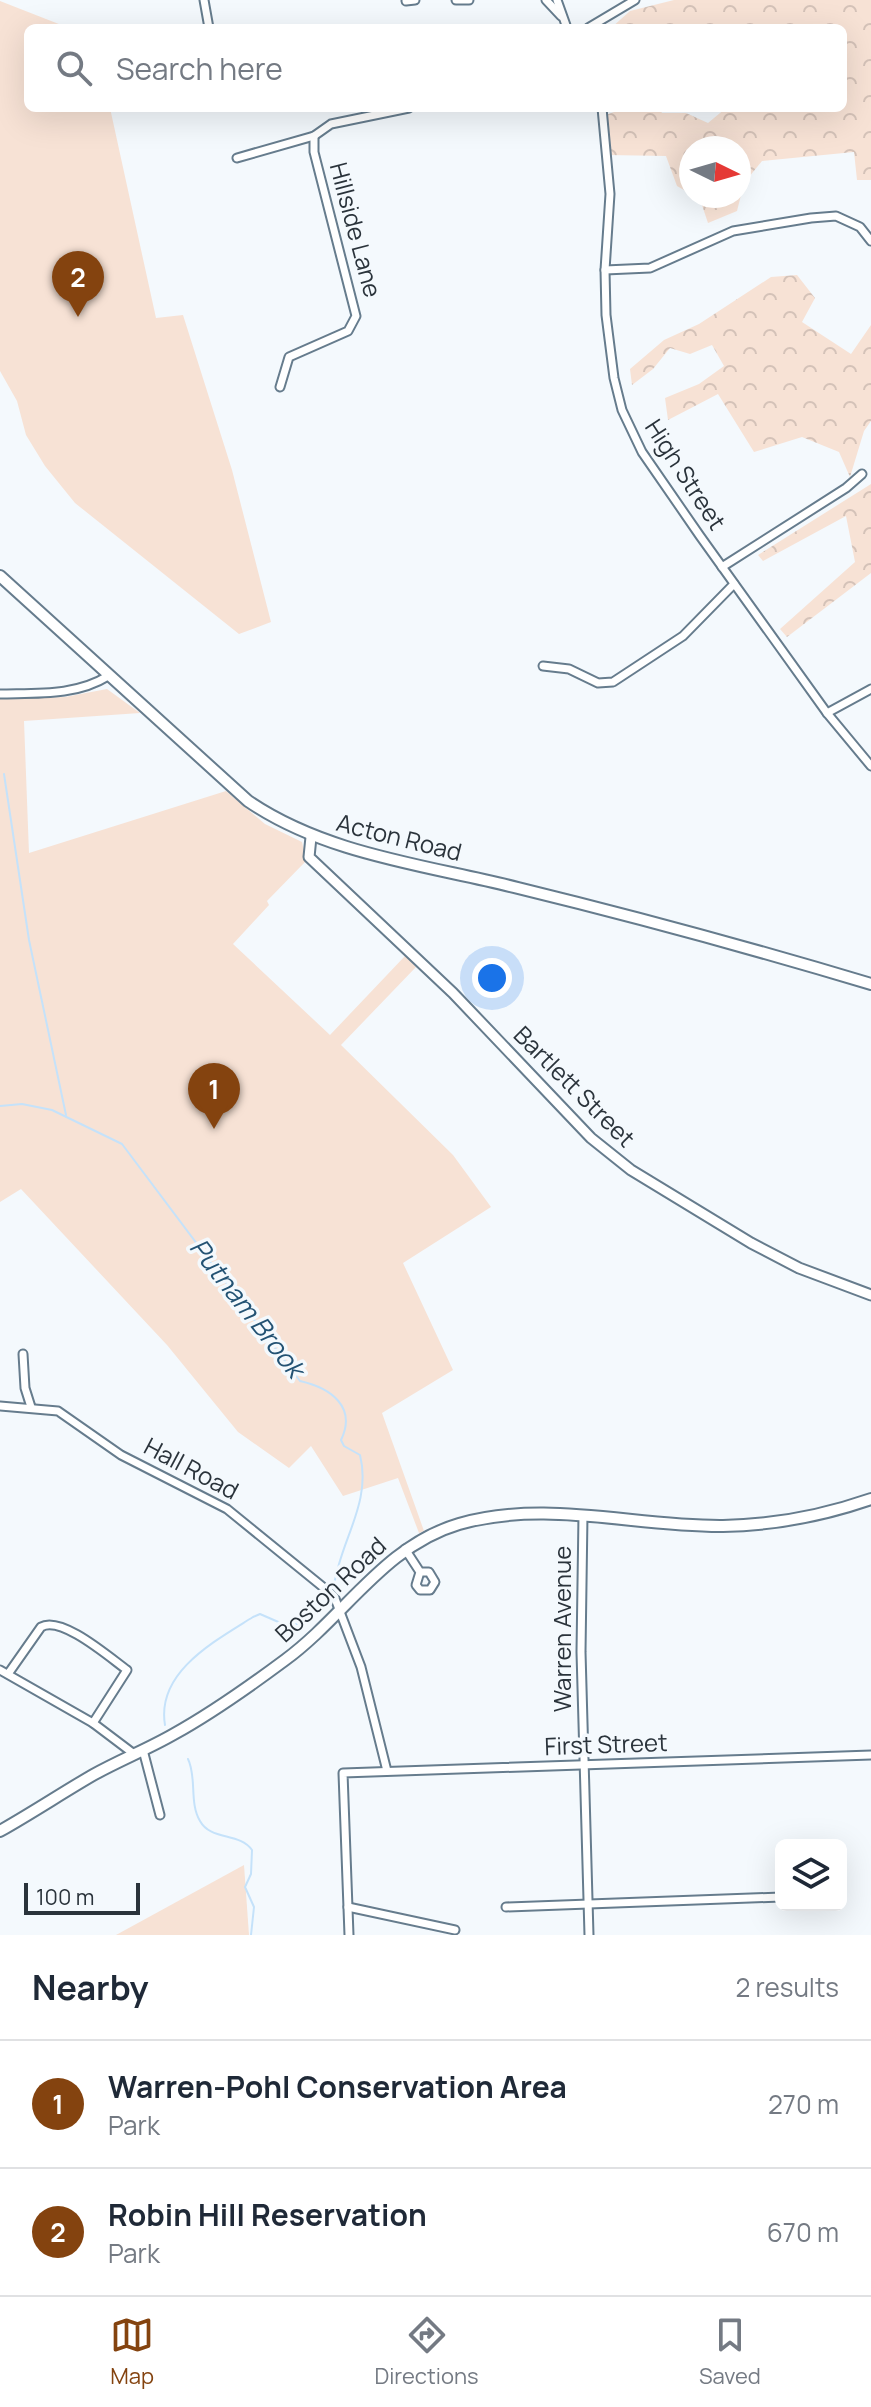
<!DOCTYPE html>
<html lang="en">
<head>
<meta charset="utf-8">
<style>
  body { margin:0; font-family:Manrope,sans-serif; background:#f6f6f7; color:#1f2937 }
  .controls { position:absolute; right:24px; bottom:24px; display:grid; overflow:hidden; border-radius:12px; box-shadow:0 8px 32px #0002 }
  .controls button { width:72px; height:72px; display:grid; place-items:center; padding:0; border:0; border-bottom:2px solid #e0e1e3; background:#fff; color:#1f2937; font:40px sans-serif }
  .compass { position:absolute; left:679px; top:136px; width:72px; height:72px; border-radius:50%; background:#fff; box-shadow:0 8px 32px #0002; rotate:95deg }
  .scale { position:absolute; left:24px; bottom:20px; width:116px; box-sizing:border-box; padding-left:8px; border:4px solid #2a333b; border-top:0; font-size:22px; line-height:28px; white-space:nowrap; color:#2a333b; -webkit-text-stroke:6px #f4f9fd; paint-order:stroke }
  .you { position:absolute; left:492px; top:978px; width:28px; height:28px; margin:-20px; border:6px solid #fff; border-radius:50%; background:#1a73e8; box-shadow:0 0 0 12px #1a73e833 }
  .badge { display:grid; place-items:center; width:52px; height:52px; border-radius:50%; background:#84430f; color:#fff; font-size:26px; font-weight:700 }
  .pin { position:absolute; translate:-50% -66px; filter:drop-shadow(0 2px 4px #0008) }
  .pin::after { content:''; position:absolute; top:42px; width:28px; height:24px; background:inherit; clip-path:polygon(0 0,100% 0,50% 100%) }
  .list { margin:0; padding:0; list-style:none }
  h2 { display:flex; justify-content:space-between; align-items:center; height:104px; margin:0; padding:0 32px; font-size:34px }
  h2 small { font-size:26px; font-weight:400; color:#747a83 }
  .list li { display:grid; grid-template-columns:52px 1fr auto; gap:24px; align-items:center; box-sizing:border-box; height:128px; padding:0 32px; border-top:2px solid #e0e1e3 }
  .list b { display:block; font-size:30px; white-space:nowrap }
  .list p { margin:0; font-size:26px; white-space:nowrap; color:#747a83 }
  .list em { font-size:26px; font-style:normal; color:#747a83 }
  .icon { flex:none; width:44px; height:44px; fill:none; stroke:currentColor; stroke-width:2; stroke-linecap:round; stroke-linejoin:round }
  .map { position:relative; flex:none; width:871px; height:1935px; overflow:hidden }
  .search { position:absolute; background:#fff; box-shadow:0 8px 32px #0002; left:24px; right:24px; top:24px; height:88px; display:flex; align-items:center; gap:20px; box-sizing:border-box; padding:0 28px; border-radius:12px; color:#747a83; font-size:30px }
  .sheet { height:360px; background:#fff }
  nav { display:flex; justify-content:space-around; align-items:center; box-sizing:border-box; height:112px; border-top:2px solid #e0e1e3; background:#fff; font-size:22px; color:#747a83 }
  nav a { display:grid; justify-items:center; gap:4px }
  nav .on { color:#84430f }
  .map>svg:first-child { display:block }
  .green { fill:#f7e2d5 }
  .forest { fill:url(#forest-crowns) }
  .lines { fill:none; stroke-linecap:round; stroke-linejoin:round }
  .stream { stroke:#c5e2fa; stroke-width:2 }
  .minor-casing { stroke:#667c8d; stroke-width:11 }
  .tertiary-casing { stroke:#667c8d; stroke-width:13 }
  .secondary-casing { stroke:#667c8d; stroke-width:14 }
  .minor { stroke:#fff; stroke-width:7 }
  .tertiary { stroke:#fff; stroke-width:9 }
  .secondary { stroke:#fff; stroke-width:10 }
  .labels { text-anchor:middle; stroke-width:7; stroke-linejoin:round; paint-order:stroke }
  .street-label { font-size:24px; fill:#2a333b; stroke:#f4f9fd }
  .water-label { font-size:26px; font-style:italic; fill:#235273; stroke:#f4f9fd }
</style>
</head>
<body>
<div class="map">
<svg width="871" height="1935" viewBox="0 0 871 1935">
  <defs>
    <pattern id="forest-crowns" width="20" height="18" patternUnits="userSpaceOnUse" patternTransform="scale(2)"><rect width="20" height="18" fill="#f7e2d5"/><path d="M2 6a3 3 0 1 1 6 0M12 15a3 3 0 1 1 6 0" fill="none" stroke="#d4c2b8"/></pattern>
  </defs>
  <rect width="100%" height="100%" fill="#f4f9fd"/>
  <g class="green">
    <polygon points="0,1 69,28 28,28 28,108 110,108 156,318 183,315 232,470 271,622 239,634 75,503 45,466 26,435 17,401 0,371"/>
    <polygon points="107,689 140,713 24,721 29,853 226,791 265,824 302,842 306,861 267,901 269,905 233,944 330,1035 405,956 416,967 341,1045 453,1155 491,1207 403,1263 453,1370 382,1413 424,1531 419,1533 398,1478 343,1496 311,1446 289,1468 238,1432 167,1345 21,1189 0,1202 0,699 65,697"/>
    <polygon points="244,1865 249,1935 116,1935"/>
  </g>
  <g class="forest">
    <polygon points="674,0 871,0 871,180 857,180 854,152 762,161 744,183 737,211 708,223 700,199 695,196 739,196 739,148 691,148 691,194 677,186 666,156 607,155 603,116 625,108 659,108 662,113 686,113 708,123 726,108 843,108 843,28 611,28 630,11"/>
    <polygon points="797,275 815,298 802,322 851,354 871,325 871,421 864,431 850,477 839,452 802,437 754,452 718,394 668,420 665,398 699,384 724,366 712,345 690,354 670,348 653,369 632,385 630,369 664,340 699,324 771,277"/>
    <polygon points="871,484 871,573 787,637 780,629 855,562 846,516 763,561 758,555"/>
  </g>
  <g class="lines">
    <g class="stream">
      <polyline points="4,774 29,940 66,1115"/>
      <path d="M0 1106 22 1104 52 1110 122 1144 300 1381C331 1388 357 1407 341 1440L344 1446 360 1455C372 1503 340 1541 334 1586"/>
      <path d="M165 1725C156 1672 215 1641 253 1617L260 1614 283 1624H301L327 1599"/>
      <path d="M188 1759C197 1777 189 1803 200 1821 211 1841 239 1832 252 1850L251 1874 245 1887 254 1907 251 1935"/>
    </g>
    <g class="minor-casing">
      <g id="minor">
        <polyline points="204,0 209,28"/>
        <polyline points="456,0 469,0"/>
        <polyline points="546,0 561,16"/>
        <polyline points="557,0 567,28"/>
        <polyline points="406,1 415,0"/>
        <polyline points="588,28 635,0"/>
        <polyline points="602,108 610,194 605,270 606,315 614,378 622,410 642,452 700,536 827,713 871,766"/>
        <polyline points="237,158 314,136 331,124 409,108"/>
        <polyline points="605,270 650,268 733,231 811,218 836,216 860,227 871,241"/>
        <polyline points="280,387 289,357 348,331 356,316 314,152 314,136"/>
        <polyline points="722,567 846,488 862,474"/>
        <polyline points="543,666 569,669 598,683 613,682 683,636 734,584"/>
        <path d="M0 694C37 693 76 696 108 676"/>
        <polyline points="827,713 871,689"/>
        <polyline points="23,1354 25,1388 31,1407"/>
        <polyline points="0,1406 58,1411 121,1455 227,1509 334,1596 361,1667 387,1771"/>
        <polyline points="583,1515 581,1652 589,1935"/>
        <polyline points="405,1549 420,1572 429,1572 435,1582 430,1590 420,1590 416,1585 420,1572"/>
        <polyline points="0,1670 93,1723 134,1754"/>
        <path d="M8 1674 41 1627C61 1615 109 1657 127 1670L93 1723"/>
        <polyline points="143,1750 160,1815"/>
        <polyline points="348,1907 455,1930"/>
        <polyline points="506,1907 781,1897"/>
        <polyline points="349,1935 343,1773 871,1755"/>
      </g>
    </g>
    <g class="tertiary-casing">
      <polyline id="tertiary" points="311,837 309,857 453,993 591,1138 631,1170 751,1243 799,1268 871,1295"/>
    </g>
    <g class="secondary-casing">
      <g id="secondary">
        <path d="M0 576 248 801C327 855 427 865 518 888 637 917 754 949 871 984"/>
        <path d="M0 1831C32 1813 62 1793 93 1775 120 1760 148 1749 174 1734 212 1713 250 1686 285 1660 345 1616 384 1546 459 1524 546 1499 635 1527 723 1526 775 1525 822 1516 871 1499"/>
      </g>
    </g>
    <use href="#minor" class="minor"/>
    <use href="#tertiary" class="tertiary"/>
    <use href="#secondary" class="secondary"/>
  </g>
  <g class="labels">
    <g class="street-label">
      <text transform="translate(355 230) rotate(75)" y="8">Hillside Lane</text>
      <text transform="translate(685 475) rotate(57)" y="8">High Street</text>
      <text transform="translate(399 838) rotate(14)" y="8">Acton Road</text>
      <text transform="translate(574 1087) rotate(45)" y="8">Bartlett Street</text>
      <text transform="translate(191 1469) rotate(28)" y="8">Hall Road</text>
      <text transform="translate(331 1590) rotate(-43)" y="8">Boston Road</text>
      <text transform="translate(563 1629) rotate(-90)" y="8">Warren Avenue</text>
      <text transform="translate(606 1745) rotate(-2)" y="8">First Street</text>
    </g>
    <g class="water-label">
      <text transform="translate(247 1308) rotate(52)" y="9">Putnam Brook</text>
    </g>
  </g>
</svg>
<div class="controls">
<button><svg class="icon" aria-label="layers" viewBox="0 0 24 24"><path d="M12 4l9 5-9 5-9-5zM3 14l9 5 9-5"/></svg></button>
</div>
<svg class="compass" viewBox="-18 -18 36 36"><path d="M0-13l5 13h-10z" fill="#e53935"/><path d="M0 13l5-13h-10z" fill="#747a83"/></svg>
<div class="scale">100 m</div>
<div class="you"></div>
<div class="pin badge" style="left:214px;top:1129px">1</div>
<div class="pin badge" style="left:78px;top:317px">2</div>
<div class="search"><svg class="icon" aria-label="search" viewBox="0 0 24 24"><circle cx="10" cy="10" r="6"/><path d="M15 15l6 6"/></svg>Search here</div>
</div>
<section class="sheet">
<h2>Nearby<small>2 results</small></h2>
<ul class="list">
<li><span class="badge">1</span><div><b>Warren-Pohl Conservation Area</b><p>Park</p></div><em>270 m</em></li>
<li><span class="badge">2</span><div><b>Robin Hill Reservation</b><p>Park</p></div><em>670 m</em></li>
</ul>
</section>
<nav>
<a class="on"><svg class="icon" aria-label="map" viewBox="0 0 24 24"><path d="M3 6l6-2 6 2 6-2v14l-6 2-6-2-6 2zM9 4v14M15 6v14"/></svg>Map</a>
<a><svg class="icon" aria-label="directions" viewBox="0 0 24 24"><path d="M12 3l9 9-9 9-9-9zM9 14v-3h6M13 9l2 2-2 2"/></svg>Directions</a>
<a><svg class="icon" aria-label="saved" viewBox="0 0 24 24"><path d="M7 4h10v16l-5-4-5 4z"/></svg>Saved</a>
</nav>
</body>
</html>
